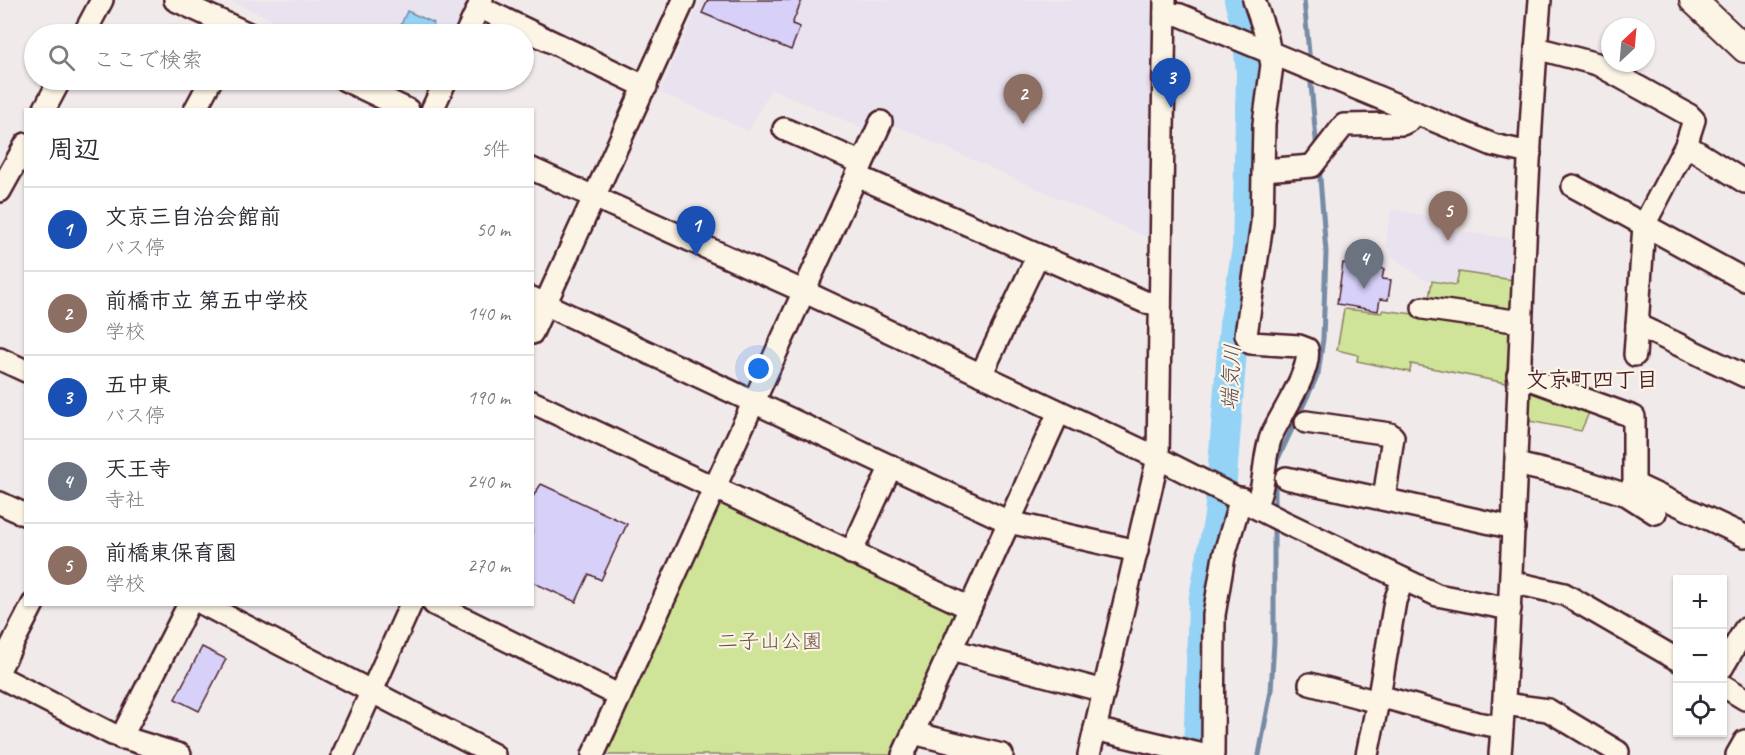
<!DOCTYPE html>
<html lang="ja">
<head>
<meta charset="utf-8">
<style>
  body { margin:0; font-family:Caveat,"Klee One",sans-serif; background:#f7f7f7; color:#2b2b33 }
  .controls { position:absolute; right:18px; bottom:18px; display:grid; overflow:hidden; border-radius:0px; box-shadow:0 2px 4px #0004 }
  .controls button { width:54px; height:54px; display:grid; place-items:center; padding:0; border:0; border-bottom:2px solid #e1e1e2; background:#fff; color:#2b2b33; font:30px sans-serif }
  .compass { position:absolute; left:1601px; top:18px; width:54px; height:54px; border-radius:50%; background:#fff; box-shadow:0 2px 4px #0004; rotate:26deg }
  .you { position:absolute; left:759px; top:369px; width:21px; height:21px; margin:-15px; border:4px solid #fff; border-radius:50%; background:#1a73e8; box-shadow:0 0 0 9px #1a73e833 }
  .badge { display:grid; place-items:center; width:39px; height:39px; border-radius:50%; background:#db2777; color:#fff; font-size:20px; font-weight:700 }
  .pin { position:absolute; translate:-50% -50px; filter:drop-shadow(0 2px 3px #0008) }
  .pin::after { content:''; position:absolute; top:32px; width:21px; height:18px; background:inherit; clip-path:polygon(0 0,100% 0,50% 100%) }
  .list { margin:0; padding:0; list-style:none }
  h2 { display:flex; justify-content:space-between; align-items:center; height:78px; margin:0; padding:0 24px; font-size:26px }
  h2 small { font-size:20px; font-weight:400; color:#7c7c81 }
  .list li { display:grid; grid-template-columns:39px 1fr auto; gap:18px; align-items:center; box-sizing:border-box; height:84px; padding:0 24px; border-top:2px solid #e1e1e2 }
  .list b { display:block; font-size:22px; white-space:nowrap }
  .list p { margin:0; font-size:20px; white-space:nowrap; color:#7c7c81 }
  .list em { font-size:20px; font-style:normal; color:#7c7c81 }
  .icon { flex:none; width:33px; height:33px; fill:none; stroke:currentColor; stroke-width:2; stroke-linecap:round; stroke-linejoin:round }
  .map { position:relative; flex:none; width:1745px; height:755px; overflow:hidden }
  .search { position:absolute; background:#fff; box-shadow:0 2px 4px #0004; left:24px; top:24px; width:510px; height:66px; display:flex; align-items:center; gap:15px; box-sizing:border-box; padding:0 21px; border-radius:33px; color:#7c7c81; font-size:22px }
  .panel { position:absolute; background:#fff; box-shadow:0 2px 4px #0004; left:24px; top:108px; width:510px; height:498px; border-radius:0px }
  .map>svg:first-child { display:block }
  .built { fill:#e9e2ef }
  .green { fill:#cfe499; stroke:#8c8262; stroke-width:1.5 }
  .water { fill:#94d3f5; stroke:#768ba4; stroke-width:1.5 }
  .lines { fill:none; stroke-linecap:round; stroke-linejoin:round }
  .stream { stroke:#768ba4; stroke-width:5 }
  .river { stroke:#94d3f5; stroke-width:30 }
  .building { fill:#d7d0f8; stroke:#4a1f2b; stroke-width:1.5 }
  .minor-casing { stroke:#4a1f2b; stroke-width:26 }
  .major-casing { stroke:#4a1f2b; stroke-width:30 }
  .minor { stroke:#fcf5e5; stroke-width:21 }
  .major { stroke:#fcf5e5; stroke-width:26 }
  .labels { text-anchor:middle; stroke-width:4.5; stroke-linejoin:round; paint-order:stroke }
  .park-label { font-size:21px; fill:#6b5046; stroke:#fcf5e5 }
  .water-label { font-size:22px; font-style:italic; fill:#5c4c5e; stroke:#fcf5e5 }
  .neighbourhood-label { font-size:22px; font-weight:bold; fill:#4a1f2b; stroke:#fcf5e5 }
</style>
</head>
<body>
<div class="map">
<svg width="1745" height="755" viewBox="0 0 1745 755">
  <rect width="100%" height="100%" fill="#f1eaeb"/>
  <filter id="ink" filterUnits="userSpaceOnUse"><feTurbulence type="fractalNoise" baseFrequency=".0167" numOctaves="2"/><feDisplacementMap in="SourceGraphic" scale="12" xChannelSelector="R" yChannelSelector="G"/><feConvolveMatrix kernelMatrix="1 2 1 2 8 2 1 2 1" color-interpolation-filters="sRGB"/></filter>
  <g filter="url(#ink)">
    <g class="built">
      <polygon points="229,0 470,0 454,34 303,34"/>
      <polygon points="701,0 1155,0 1151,239 876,117 870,131 771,89 749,131 660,92"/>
      <polygon points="1391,209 1427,216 1428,210 1450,214 1448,230 1516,239 1513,280 1459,272 1456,285 1424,280 1393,257 1386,244"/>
    </g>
    <g class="green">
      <polygon points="1459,272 1513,280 1511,318 1428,304 1432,281 1456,285"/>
      <polygon points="1344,309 1381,313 1383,310 1511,327 1506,383 1411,364 1410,372 1357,361 1358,355 1337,350"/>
      <polygon points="1530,388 1592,406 1581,431 1529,421"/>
      <polygon points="713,487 970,608 903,755 593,755"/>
    </g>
    <polygon class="water" points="407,11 434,23 429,34 397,34"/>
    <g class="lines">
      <g class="stream">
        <polyline points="1304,0 1310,64"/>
        <polyline points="1310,73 1317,151"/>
        <polyline points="1275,512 1275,465 1318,374 1323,339 1326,252 1319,166"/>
        <polyline points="1259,755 1271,691 1274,642 1274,522"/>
      </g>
      <polyline class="river" points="1198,755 1203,602 1219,516 1234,325 1247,248 1251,73 1247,30 1239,0"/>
    </g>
    <g class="building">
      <polygon points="708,0 802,0 792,24 800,27 791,50 702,13"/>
      <polygon points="1343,263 1384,269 1382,279 1391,280 1388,300 1380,299 1378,311 1337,304"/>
      <polygon points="541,484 627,524 601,580 589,574 576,602 532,582 532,498"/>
      <polygon points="202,647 226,659 199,711 175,699"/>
    </g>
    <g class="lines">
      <g class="minor-casing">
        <g id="minor">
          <polyline points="175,0 249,34"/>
          <path d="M1254 0 1267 38 1272 65 1264 124 1262 223 1246 335 1251 343 1299 346 1307 349C1312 370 1281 414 1272 434 1262 457 1267 484 1255 506"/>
          <polyline points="479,7 646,87"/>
          <polyline points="1165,13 1180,15 1493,145 1530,153"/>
          <polyline points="84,34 102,0"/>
          <polyline points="466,34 482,0"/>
          <polyline points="1536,48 1597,64 1689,115 1694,120 1686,145 1644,225 1635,355"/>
          <polyline points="345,80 408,110"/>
          <polyline points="44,110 60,80"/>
          <polyline points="195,110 211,80"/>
          <polyline points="432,110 446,80"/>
          <polyline points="784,129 862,163"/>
          <polyline points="1686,145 1745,182"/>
          <polyline points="532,169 805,292 1158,458 1286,523 1437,595 1510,609"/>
          <polyline points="1264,170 1312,166 1344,125 1402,124 1410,120 1413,111"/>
          <polyline points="857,176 1145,302 1160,304"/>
          <polyline points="1573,186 1745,280"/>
          <polyline points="0,191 26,144"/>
          <polyline points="532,298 1009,522 1137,551"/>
          <polyline points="1423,308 1521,322"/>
          <polyline points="1637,325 1745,376"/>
          <polyline points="532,333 684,0"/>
          <polyline points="0,359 26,371"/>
          <polyline points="981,375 1038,255"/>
          <polyline points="1518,375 1634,417 1634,484"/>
          <polyline points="532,402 970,608"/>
          <polyline points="1306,422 1390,434 1393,437 1384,499"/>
          <polyline points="1516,464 1568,476 1627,495 1655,513"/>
          <polyline points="1286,478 1514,528"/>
          <polyline points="1627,494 1634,484 1745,536"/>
          <polyline points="0,503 26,515"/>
          <polyline points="851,553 891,466"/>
          <polyline points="1511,582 1564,594 1678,660"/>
          <polyline points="203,604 494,755"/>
          <polyline points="434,604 620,696"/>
          <polyline points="951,650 1104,691"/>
          <polyline points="0,668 33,604"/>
          <polyline points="1722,668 1745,629"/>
          <polyline points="0,677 112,734 180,755"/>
          <polyline points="1310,684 1378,702"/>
          <polyline points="1722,685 1745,699"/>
          <polyline points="1379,696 1477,723 1502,727"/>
          <polyline points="1504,704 1548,710 1618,752"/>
          <polyline points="1095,729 1203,755"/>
          <polyline points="913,733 1002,755"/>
          <polyline points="121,738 189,604"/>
          <polyline points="343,755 411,604"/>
          <polyline points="593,755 881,122"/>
          <polyline points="903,755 1059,412"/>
          <polyline points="1089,755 1158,458 1165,0"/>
          <polyline points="1213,755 1214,615 1224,556 1241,498"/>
          <polyline points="1367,755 1379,696 1395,601 1403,579"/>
          <path d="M1500 755C1519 504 1519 251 1540 0"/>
          <polyline points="1737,755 1745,741"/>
        </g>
      </g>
      <g class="major-casing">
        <polyline id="major" points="1693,0 1745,49"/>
      </g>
      <use href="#minor" class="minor"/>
      <use href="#major" class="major"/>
    </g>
  </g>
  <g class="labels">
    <g class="park-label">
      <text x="770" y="648">二子山公園</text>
    </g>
    <g class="water-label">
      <text transform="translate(1230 377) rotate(-86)" y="8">端気川</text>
    </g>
    <g class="neighbourhood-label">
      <text x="1592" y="387">文京町四丁目</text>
    </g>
  </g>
</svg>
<div class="controls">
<button>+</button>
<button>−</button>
<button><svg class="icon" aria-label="locate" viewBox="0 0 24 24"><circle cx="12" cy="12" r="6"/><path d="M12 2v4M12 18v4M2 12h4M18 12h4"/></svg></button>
</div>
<svg class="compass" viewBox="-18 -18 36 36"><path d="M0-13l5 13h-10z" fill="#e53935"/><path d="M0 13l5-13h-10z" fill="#7c7c81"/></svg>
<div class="you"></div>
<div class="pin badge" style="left:696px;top:256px;background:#1a4fb4">1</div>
<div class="pin badge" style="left:1023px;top:124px;background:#8d6e63">2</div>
<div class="pin badge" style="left:1171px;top:108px;background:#1a4fb4">3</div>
<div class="pin badge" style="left:1364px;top:289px;background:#6b7280">4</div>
<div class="pin badge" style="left:1448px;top:241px;background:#8d6e63">5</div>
<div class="search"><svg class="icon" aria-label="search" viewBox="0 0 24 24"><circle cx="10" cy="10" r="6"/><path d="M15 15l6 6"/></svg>ここで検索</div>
<section class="panel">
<h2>周辺<small>5件</small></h2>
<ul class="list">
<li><span class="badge" style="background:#1a4fb4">1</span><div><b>文京三自治会館前</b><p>バス停</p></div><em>50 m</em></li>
<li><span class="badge" style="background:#8d6e63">2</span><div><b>前橋市立 第五中学校</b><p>学校</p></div><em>140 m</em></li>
<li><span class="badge" style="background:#1a4fb4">3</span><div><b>五中東</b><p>バス停</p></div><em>190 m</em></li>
<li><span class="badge" style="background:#6b7280">4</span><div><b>天王寺</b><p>寺社</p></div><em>240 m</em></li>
<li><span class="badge" style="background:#8d6e63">5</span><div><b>前橋東保育園</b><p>学校</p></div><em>270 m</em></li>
</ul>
</section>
</div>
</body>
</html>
